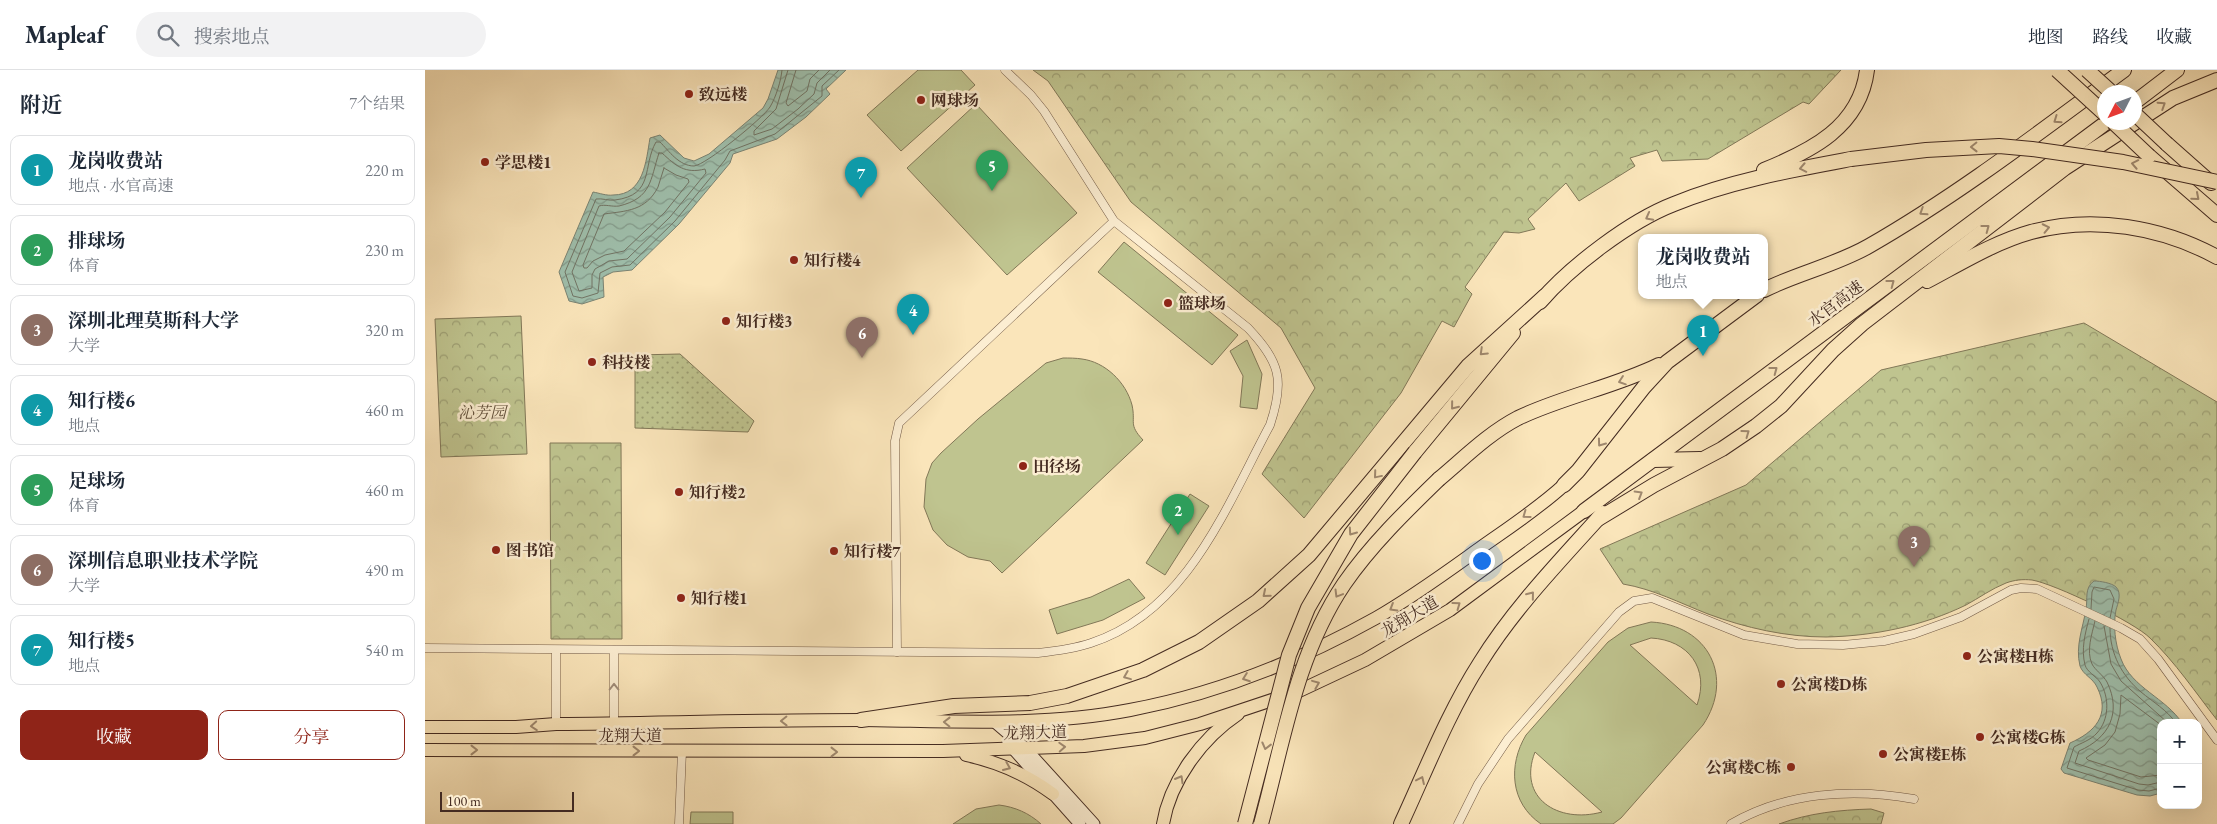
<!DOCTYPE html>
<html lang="zh">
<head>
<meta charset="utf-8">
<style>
  body { margin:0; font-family:"EB Garamond","Noto Serif SC",serif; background:#f2f2f3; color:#1f2937 }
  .controls { position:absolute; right:15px; bottom:15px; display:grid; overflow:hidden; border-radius:10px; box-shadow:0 5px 20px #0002 }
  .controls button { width:45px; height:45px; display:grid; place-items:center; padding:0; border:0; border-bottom:1px solid #e0e1e3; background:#fff; color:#1f2937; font:25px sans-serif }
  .compass { position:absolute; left:1672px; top:15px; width:45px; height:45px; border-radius:50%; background:#fff; box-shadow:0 5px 20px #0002; rotate:228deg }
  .scale { position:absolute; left:15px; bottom:12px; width:134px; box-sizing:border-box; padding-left:5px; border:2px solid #442b21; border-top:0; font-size:14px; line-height:18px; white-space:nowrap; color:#442b21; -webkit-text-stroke:4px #fceed2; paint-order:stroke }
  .you { position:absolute; left:1056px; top:490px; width:18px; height:18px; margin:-12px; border:4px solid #fff; border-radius:50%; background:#1a73e8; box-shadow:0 0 0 8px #1a73e833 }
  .badge { display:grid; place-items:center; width:32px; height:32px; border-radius:50%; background:#8f2418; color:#fff; font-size:16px; font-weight:700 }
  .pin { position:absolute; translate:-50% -41px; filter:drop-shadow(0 1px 2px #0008) }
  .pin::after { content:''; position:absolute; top:26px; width:18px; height:15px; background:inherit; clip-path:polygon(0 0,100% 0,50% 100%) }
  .popup { position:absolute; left:1213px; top:164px; width:130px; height:65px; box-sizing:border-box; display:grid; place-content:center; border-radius:10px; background:#fff; filter:drop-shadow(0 1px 4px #0005); font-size:16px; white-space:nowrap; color:#747a83 }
  .popup b { font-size:19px; color:#1f2937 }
  .popup::after { content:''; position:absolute; left:50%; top:100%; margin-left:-10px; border:10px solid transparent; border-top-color:#fff }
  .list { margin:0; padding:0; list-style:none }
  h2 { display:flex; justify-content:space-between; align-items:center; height:65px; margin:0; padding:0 20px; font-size:21px }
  h2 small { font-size:16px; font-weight:400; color:#747a83 }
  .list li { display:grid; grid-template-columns:32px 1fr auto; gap:15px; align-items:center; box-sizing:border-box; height:70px; margin:0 10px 10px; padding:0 10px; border:1px solid #e0e1e3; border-radius:10px }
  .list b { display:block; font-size:19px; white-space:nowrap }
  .list p { margin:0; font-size:16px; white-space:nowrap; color:#747a83 }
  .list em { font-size:16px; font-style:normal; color:#747a83 }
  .actions { display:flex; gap:10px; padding:15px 20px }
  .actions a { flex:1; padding:11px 0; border:1px solid #8f2418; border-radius:10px; text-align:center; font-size:18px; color:#8f2418 }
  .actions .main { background:#8f2418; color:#fff }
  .icon { flex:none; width:28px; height:28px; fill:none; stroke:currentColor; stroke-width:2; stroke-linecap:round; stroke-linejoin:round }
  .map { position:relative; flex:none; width:1792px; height:754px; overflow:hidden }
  header { display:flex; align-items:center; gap:30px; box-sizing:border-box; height:70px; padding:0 25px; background:#fff; border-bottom:1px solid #e0e1e3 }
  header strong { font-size:24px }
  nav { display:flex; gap:28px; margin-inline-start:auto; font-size:18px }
  .search { width:350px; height:45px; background:#f2f2f3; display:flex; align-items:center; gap:12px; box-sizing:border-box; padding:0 18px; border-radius:28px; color:#747a83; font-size:19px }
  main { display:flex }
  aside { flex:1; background:#fff }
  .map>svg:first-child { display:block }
  .grass { fill:url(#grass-dots); stroke:#827858 }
  .forest { fill:url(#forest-crowns); stroke:#827858 }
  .garden { fill:#bfc48f; stroke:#827858; fill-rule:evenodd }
  .water { fill:url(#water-waves); stroke:#7b8474 }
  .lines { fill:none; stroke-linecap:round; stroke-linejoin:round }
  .shore { stroke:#727566; stroke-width:1 }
  .street-casing { stroke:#725a47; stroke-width:9 }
  .secondary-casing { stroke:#442b21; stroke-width:13 }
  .primary-casing { stroke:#442b21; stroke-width:14 }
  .highway-casing { stroke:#442b21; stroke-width:16 }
  .street { stroke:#fceed2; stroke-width:8 }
  .secondary { stroke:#fceed2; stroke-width:11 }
  .primary { stroke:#fae5ba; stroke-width:12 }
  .highway { stroke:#fae5ba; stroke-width:14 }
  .highway-bridge-casing { stroke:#442b21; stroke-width:16; stroke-linecap:butt }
  .highway-bridge { stroke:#fae5ba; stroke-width:14 }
  .oneway { stroke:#9f886e }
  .oneway2 { stroke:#a08c7a }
  .poi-dot { fill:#8f2418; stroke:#fceed2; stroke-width:2 }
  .labels { text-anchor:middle; stroke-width:5; stroke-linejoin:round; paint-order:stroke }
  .poi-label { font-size:16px; font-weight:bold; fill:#442b21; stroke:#fceed2; text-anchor:start }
  .street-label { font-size:16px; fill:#442b21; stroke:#fceed2 }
  .park-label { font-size:16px; font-style:italic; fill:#63513c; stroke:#fceed2 }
</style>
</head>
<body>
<header>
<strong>Mapleaf</strong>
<div class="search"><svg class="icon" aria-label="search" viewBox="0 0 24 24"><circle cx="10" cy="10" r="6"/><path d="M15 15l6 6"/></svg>搜索地点</div>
<nav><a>地图</a><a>路线</a><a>收藏</a></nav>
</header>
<main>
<aside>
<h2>附近<small>7个结果</small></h2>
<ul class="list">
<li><span class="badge" style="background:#0f9aa8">1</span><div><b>龙岗收费站</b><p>地点 · 水官高速</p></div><em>220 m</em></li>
<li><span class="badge" style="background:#2e9e5b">2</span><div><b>排球场</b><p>体育</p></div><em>230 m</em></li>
<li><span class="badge" style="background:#8d6e63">3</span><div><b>深圳北理莫斯科大学</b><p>大学</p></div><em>320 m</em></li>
<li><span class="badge" style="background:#0f9aa8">4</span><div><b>知行楼6</b><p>地点</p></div><em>460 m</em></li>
<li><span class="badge" style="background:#2e9e5b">5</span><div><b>足球场</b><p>体育</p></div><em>460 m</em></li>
<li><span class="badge" style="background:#8d6e63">6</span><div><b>深圳信息职业技术学院</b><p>大学</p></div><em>490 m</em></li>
<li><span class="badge" style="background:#0f9aa8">7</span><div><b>知行楼5</b><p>地点</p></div><em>540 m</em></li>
</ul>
<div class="actions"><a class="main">收藏</a><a>分享</a></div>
</aside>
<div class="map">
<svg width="1792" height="754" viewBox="0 0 1792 754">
  <defs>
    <pattern id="grass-dots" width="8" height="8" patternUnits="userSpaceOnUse" patternTransform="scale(1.25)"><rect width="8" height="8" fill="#bfc48f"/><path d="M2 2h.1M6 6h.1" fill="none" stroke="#9d9f74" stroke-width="1.8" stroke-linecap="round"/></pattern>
    <pattern id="forest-crowns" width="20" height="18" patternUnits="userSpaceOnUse" patternTransform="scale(1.25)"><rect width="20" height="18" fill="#bfc48f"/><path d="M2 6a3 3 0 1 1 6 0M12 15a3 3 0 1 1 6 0" fill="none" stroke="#9d9f74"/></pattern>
    <pattern id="water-waves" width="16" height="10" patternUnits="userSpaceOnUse" patternTransform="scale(1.25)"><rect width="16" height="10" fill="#9fbfac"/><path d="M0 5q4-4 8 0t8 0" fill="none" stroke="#839b8c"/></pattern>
  </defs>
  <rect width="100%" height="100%" fill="#fae5ba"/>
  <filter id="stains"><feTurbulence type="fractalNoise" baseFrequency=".004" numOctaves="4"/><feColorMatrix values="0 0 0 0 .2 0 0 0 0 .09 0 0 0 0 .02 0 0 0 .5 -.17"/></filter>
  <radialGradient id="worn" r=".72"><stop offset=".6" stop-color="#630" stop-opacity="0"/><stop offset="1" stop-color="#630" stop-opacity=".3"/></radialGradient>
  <polygon class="grass" points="255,284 329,351 323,362 210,358 210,285"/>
  <g class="forest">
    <polygon points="608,0 1416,0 1384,34 1378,32 1283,89 1237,91 1232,80 1205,88 1210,96 1154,131 1141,113 1103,149 1110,159 1094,163 1079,162 1040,217 1047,224 1029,257 1017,251 976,323 879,448 837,404 890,318 856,258 706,132 623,11"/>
    <polygon points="96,246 102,384 16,387 10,249"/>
    <path d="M1659 253 1792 332V650C1771 623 1750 592 1725 568 1709 552 1630 514 1607 510 1598 509 1589 510 1581 513 1566 519 1554 528 1541 535 1498 556 1449 566 1401 567 1361 567 1321 558 1283 544 1255 533 1228 519 1198 514L1175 479 1321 415 1456 300Z"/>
    <polygon points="125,373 196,373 197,569 126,569"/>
    <path d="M1446 739 1459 743 1456 754H1354C1384 743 1414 740 1446 739Z"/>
  </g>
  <g class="garden">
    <polygon points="493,0 536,0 550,15 476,81 442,45"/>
    <polygon points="551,34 652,143 582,205 482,98"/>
    <polygon points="699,172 813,265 787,295 673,202"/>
    <polygon points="822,270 837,304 832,339 815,337 818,306 805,281"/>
    <path d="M638 288C644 288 651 288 657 289 680 292 701 312 707 335 711 353 703 354 718 370L577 503 565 491 543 487 522 475 508 460 499 437 501 409 507 393 516 383 553 349 621 293Z"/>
    <polygon points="765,424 784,436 740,505 721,493"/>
    <polygon points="704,509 720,528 678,550 632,564 624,540 666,527"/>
    <path d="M1226 552C1283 555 1310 607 1278 655L1196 748 1188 754H1116C1085 733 1083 695 1101 665L1183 572 1203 558ZM1226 568C1263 570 1285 598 1272 635L1205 575ZM1110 682 1177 742C1133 754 1092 728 1110 682Z"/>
    <path d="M574 735C590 737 604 743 616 754H528L551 739Z"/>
    <polygon points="266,742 308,742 308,754 265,754"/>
  </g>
  <g class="water">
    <path d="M353 0H421L401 19 405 24 381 47 352 69 308 84 305 93 254 154 207 200 188 202 178 207 179 227 157 234 144 231 134 202 168 122C174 123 182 126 188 125 219 125 221 91 225 68L235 65 259 88 269 91 284 84 338 38 343 29Z"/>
    <path d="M1669 511C1675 511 1687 513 1691 517 1697 523 1693 533 1691 540 1688 555 1690 574 1696 589 1707 618 1741 628 1757 653H1736V723L1725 726 1712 725 1639 703 1636 699 1645 673C1670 662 1686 645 1672 617 1668 608 1658 605 1655 596 1650 576 1658 558 1661 539 1663 529 1659 518 1669 511Z"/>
  </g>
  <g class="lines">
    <g class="shore">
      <path d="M357 0C356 11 351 27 345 37 338 48 281 95 269 96 254 96 244 81 235 72H231C217 96 230 125 190 130 184 131 177 128 171 129L140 202 148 226 157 228 173 223 175 203 187 197 205 195 250 151 300 90 305 81 350 64 397 26V16L414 0"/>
      <polyline points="363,0 351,39 329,61 329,65 347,59 373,39 389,24 392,13 405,0"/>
      <polyline points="371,0 361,33 363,36 382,21 385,9 394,0"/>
      <path d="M234 83H237C251 96 260 104 280 99L281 103 245 147 202 189 184 191 170 199 167 205V218L154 221 147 202 174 136C180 134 187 137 194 136 227 128 225 110 234 83Z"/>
      <path d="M239 98 251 105 263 109 264 112 240 142 199 181 180 185 168 191 162 198H159L158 195 179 144C201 141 221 141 233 117 235 111 237 104 239 98Z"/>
      <polyline points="1666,539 1667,522 1669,517 1685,520 1689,529 1685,548"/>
      <path d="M1664 549C1660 564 1656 579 1660 595 1662 602 1671 606 1675 612 1685 628 1684 650 1672 663 1666 670 1656 673 1649 677L1642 698 1713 720 1724 721 1736 718"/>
      <path d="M1670 551C1667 564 1661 581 1667 594 1670 600 1678 605 1682 612 1697 643 1684 668 1654 681L1650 693 1714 714 1723 715 1736 712"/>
      <polyline points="1679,556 1686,594 1696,611 1743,653"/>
      <path d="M1685 558C1685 584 1697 606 1716 622 1728 632 1742 640 1751 653"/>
      <polyline points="1736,655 1696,625 1695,644 1690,662 1680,675 1661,688 1663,690 1716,707 1736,705"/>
    </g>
    <g class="street-casing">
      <g id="street">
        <path d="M0 578 613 583C631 581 648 579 666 573 762 542 801 437 845 355 860 310 855 292 823 258L689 151 619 41 606 25 580 0"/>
        <polyline points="472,582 470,371 474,353 689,151"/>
        <polyline points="131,654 131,580"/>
        <polyline points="189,654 189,580"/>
        <polyline points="254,754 257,681"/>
        <polyline points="1033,754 1053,714 1083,669 1194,542 1209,531 1227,528 1319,565 1372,574 1418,575 1459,571 1489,564 1536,547 1586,520 1596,518 1612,519 1696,558 1715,569 1733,589 1792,670"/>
        <path d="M1306 754C1361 722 1427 718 1489 729"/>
      </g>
    </g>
    <g class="secondary-casing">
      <g id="secondary">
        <polyline points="571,653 600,678 669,754"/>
        <polyline points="583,673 655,754"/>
      </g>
    </g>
    <g class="primary-casing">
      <g id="primary">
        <path d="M0 657H91L131 654C233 653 335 650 437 650 527 651 616 657 705 640 791 624 874 591 951 548 988 527 1023 501 1058 476 1085 457 1114 438 1139 415"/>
        <polyline points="0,680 518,681 659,676 720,668 775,654 874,621 940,590 1025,540 1159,441"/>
        <path d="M541 685C574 692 601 704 628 724"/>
        <path d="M738 754C745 711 777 668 813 644"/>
      </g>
    </g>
    <g class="highway-casing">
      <g id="highway">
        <polyline points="1710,32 1752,0"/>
        <polyline points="1742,74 1786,113"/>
        <polyline points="1724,86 1792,145"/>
        <path d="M1339 100C1386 81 1435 57 1442 0"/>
        <path d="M1502 211C1536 193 1570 172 1606 162 1668 145 1737 157 1792 187"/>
        <path d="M1339 220C1373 203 1411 195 1444 176 1533 125 1616 61 1699 0"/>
        <path d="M1115 232C1146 196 1205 151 1249 134 1305 111 1367 100 1426 89"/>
        <polyline points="990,382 1088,263"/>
        <polyline points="1228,390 1275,389"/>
        <path d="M1014 409C1039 388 1064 363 1093 348 1139 326 1189 317 1234 295"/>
        <polyline points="1139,415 1153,401 1219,317 1242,292 1332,225"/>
        <polyline points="1159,441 1682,52"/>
        <polyline points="1173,449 1229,415 1297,379 1331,356 1356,336 1408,280 1437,254 1640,98 1748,28 1792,10"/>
        <polyline points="436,650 529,636 605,633 642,626 718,600 774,572 833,531 884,485 1043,296 1120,226"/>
        <path d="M976 754C1001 700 1023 643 1055 593 1089 538 1135 491 1178 443"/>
      </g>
    </g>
    <use href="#street" class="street"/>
    <use href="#secondary" class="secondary"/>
    <use href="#primary" class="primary"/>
    <use href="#highway" class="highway"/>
    <g class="highway-bridge-casing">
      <g id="highway-bridge">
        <polyline points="1632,0 1680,44"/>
        <polyline points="1662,0 1686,22"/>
        <polyline points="1710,44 1742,74"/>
        <polyline points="1688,52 1724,86"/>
        <polyline points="1426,89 1501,80 1574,76 1607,79 1698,92 1792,112"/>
        <polyline points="820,754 864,585 883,538 926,464 990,382"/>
        <path d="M836 754C858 673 871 585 919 514 946 475 980 442 1014 409"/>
      </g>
    </g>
    <use href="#highway-bridge" class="highway-bridge"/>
  </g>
  <defs><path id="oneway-chevron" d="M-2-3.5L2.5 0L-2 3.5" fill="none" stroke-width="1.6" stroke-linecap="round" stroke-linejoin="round" transform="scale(1.25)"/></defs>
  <g class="oneway">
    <use href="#oneway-chevron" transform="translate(1737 35) rotate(-33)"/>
    <use href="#oneway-chevron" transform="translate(1632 50) rotate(145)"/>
    <use href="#oneway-chevron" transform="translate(1549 77) rotate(179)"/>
    <use href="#oneway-chevron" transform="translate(1710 94) rotate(-169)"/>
    <use href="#oneway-chevron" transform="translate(1378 98) rotate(169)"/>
    <use href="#oneway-chevron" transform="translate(1771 127) rotate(41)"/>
    <use href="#oneway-chevron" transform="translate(1498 142) rotate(147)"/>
    <use href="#oneway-chevron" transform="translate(1224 147) rotate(152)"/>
    <use href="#oneway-chevron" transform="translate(1561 158) rotate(-37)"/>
    <use href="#oneway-chevron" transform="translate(1621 158) rotate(-12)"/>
    <use href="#oneway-chevron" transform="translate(1466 213) rotate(-37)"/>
    <use href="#oneway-chevron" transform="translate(1058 282) rotate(136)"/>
    <use href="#oneway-chevron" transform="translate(1349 300) rotate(-37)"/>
    <use href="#oneway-chevron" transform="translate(1197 311) rotate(161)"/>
    <use href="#oneway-chevron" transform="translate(1029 336) rotate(129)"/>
    <use href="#oneway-chevron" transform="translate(1321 363) rotate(-36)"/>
    <use href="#oneway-chevron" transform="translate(1176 373) rotate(126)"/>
    <use href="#oneway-chevron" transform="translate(952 405) rotate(130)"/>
    <use href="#oneway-chevron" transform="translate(1214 424) rotate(-31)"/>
    <use href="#oneway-chevron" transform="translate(1101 445) rotate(144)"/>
    <use href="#oneway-chevron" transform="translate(927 462) rotate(125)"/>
    <use href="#oneway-chevron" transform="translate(841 524) rotate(140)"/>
    <use href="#oneway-chevron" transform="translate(913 524) rotate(121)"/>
    <use href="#oneway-chevron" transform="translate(1106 525) rotate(-51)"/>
    <use href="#oneway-chevron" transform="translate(1032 535) rotate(-36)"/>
    <use href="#oneway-chevron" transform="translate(968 538) rotate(149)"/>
    <use href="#oneway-chevron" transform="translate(702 606) rotate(158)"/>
    <use href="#oneway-chevron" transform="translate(821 608) rotate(160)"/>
    <use href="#oneway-chevron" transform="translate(891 614) rotate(-22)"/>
    <use href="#oneway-chevron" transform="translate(359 651) rotate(179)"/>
    <use href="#oneway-chevron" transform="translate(522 652) rotate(-179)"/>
    <use href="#oneway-chevron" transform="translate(109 656) rotate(176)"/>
    <use href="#oneway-chevron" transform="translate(841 676) rotate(104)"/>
    <use href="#oneway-chevron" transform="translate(637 677) rotate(-3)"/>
    <use href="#oneway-chevron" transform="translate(49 680)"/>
    <use href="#oneway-chevron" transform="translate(211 681)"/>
    <use href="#oneway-chevron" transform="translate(409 682)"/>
    <use href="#oneway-chevron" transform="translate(582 697) rotate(23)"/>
    <use href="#oneway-chevron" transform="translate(755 709) rotate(-60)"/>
    <use href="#oneway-chevron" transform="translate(996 710) rotate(-65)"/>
  </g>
  <use class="oneway2" href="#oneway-chevron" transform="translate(189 617) rotate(-90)"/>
  <g class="poi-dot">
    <circle cx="264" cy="24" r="5"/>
    <circle cx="496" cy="30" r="5"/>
    <circle cx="60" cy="92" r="5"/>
    <circle cx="369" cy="190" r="5"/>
    <circle cx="743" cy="233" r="5"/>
    <circle cx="301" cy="251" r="5"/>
    <circle cx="167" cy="292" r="5"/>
    <circle cx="598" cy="396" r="5"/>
    <circle cx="254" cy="422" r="5"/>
    <circle cx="71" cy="480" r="5"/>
    <circle cx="409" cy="481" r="5"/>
    <circle cx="256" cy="528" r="5"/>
    <circle cx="1542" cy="586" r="5"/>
    <circle cx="1356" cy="614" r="5"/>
    <circle cx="1555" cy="667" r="5"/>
    <circle cx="1458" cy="684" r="5"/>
    <circle cx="1366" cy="697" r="5"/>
  </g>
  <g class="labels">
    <g class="poi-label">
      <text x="274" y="30">致远楼</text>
      <text x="506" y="36">网球场</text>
      <text x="70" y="98">学思楼1</text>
      <text x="379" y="196">知行楼4</text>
      <text x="753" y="239">篮球场</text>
      <text x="311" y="257">知行楼3</text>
      <text x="177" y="298">科技楼</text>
      <text x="608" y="402">田径场</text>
      <text x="264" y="428">知行楼2</text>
      <text x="81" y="486">图书馆</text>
      <text x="419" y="487">知行楼7</text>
      <text x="266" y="534">知行楼1</text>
      <text x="1552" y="592">公寓楼H栋</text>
      <text x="1366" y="620">公寓楼D栋</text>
      <text x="1565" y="673">公寓楼G栋</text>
      <text x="1468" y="690">公寓楼E栋</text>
      <text x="1356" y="703" text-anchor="end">公寓楼C栋</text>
    </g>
    <g class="street-label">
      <text transform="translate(1410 233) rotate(-37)" y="6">水官高速</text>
      <text transform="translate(984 546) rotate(-31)" y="6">龙翔大道</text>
      <text transform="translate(610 662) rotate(-2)" y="6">龙翔大道</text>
      <text x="205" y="671">龙翔大道</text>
    </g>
    <g class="park-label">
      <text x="57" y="348">沁芳园</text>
    </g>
  </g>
  <rect width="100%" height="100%" filter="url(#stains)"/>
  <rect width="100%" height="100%" fill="url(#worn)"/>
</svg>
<div class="controls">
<button>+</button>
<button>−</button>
</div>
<svg class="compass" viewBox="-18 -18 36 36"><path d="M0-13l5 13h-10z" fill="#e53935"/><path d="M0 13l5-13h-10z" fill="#747a83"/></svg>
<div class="scale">100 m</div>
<div class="you"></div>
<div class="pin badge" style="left:1278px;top:286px;background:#0f9aa8">1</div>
<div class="popup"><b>龙岗收费站</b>地点</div>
<div class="pin badge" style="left:753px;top:465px;background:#2e9e5b">2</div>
<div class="pin badge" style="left:1489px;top:497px;background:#8d6e63">3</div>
<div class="pin badge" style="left:488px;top:265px;background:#0f9aa8">4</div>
<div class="pin badge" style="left:567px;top:121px;background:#2e9e5b">5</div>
<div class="pin badge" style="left:437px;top:288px;background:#8d6e63">6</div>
<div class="pin badge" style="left:436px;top:128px;background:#0f9aa8">7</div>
</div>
</main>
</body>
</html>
